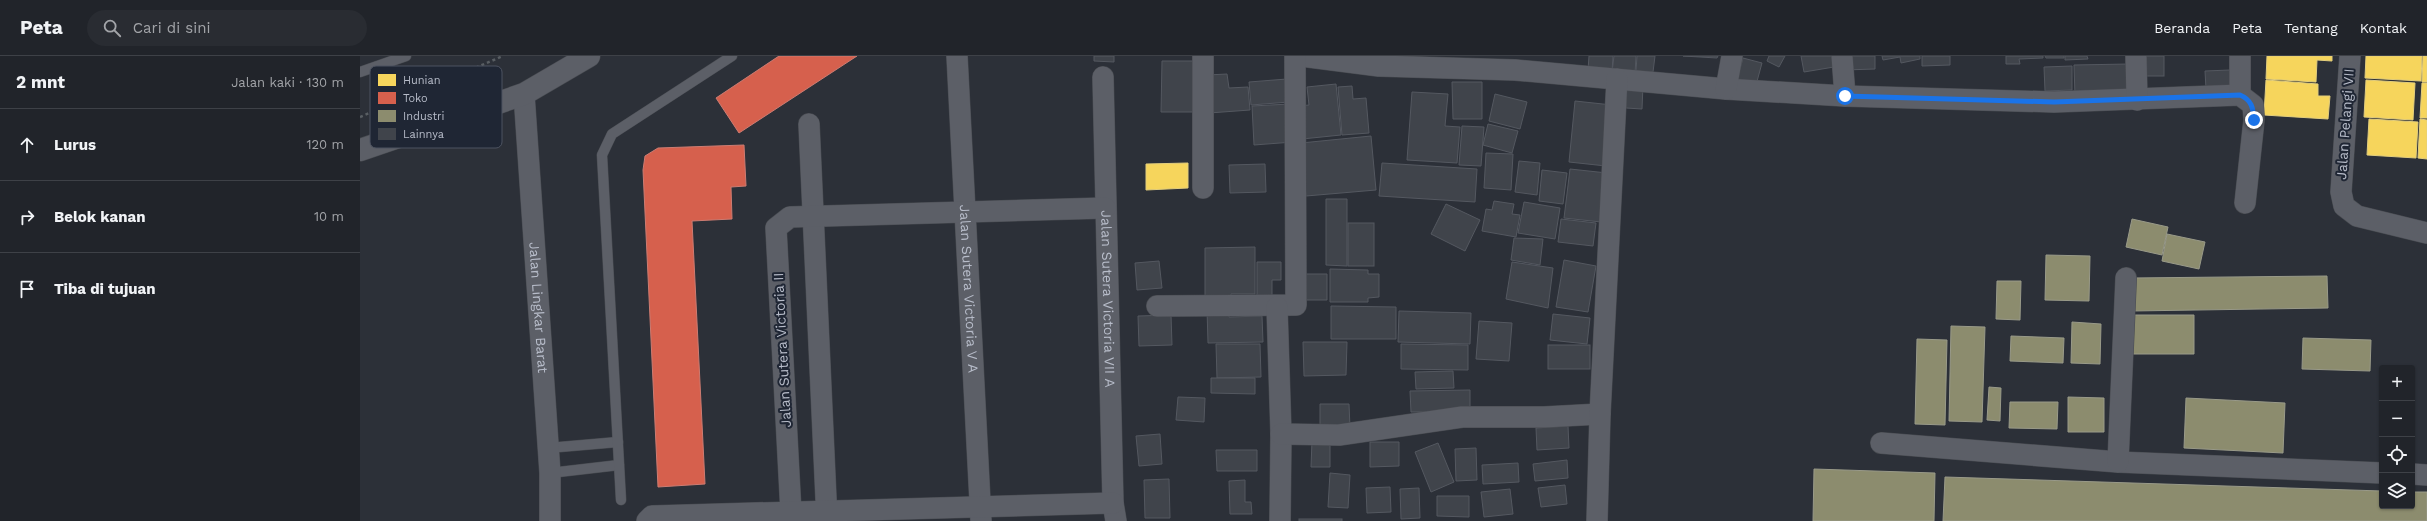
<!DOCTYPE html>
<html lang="id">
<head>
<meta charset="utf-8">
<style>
  body { margin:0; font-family:"Work Sans",sans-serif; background:#292c32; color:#f1f3f6 }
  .controls { position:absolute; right:12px; bottom:12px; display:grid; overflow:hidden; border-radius:4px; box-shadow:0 1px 3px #0004 }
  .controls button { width:36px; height:36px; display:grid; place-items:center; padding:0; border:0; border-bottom:1px solid #3e4147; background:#21242a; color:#f1f3f6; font:20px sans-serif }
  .stop { position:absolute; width:12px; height:12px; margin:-9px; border:3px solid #1a73e8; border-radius:50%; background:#fff }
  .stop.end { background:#1a73e8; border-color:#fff; box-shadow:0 1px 4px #0008 }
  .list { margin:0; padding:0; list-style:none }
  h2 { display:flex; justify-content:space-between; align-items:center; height:52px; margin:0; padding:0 16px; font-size:17px }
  h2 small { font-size:13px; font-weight:400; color:#a2a4a8 }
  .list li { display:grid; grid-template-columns:26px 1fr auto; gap:12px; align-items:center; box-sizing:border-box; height:72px; padding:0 16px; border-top:1px solid #3e4147 }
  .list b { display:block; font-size:15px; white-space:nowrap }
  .list em { font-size:13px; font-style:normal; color:#a2a4a8 }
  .icon { flex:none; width:22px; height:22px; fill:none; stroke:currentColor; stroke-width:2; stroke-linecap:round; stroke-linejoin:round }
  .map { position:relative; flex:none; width:2067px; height:465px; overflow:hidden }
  header { display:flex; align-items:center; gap:24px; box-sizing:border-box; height:56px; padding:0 20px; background:#21242a; border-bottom:1px solid #3e4147 }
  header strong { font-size:19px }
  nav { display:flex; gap:22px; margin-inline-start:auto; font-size:14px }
  .search { width:280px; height:36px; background:#292c32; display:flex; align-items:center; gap:10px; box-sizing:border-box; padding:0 14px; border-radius:22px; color:#a2a4a8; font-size:15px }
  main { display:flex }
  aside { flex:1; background:#21242a }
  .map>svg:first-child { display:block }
  .homes { fill:#f6d55c; stroke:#e3ce7d }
  .shops { fill:#d6604d; stroke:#cd7c72 }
  .industry { fill:#8c8c6e; stroke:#999a89 }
  .building { fill:#40444b; stroke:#545860 }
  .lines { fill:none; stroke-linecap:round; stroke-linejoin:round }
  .service-casing { stroke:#484b51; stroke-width:11 }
  .minor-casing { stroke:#484b51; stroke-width:22 }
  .tertiary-casing { stroke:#484b51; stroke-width:23 }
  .path { stroke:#595e63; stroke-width:2.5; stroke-dasharray:3 3; stroke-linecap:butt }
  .service { stroke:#5c5f67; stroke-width:10 }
  .minor { stroke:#5c5f67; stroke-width:21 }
  .tertiary { stroke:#5c5f67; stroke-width:22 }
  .route { stroke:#1a73e8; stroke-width:5 }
  .labels { text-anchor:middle; stroke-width:4; stroke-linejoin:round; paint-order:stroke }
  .street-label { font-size:14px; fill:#b7bcc9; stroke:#1f2634 }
  .key { fill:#1f2634; stroke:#4d5361; stroke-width:1 }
  .key-label { font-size:11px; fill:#b7bcc9 }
</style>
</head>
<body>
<header>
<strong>Peta</strong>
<div class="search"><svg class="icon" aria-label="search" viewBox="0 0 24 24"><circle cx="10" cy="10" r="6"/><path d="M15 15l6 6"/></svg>Cari di sini</div>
<nav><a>Beranda</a><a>Peta</a><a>Tentang</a><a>Kontak</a></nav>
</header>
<main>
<aside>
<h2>2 mnt<small>Jalan kaki · 130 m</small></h2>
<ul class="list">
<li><svg class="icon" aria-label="ahead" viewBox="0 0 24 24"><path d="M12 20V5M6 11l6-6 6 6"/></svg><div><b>Lurus</b></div><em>120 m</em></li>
<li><svg class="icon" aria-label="right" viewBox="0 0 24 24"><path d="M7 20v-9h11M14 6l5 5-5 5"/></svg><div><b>Belok kanan</b></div><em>10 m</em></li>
<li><svg class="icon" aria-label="arrive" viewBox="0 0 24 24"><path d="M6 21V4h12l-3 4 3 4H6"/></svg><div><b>Tiba di tujuan</b></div></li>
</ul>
</aside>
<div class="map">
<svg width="2067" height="465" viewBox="0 0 2067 465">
  <rect width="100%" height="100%" fill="#2c3038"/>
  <g class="homes">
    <polygon points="1907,0 1972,0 1972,5 1957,4 1956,26 1906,23"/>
    <polygon points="2006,0 2062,0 2061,25 2005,22"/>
    <polygon points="2063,0 2067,0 2067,26 2062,26"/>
    <polygon points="1906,24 1958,28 1958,40 1970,40 1968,63 1904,59"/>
    <polygon points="2006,24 2055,27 2053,64 2004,61"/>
    <polygon points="2062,27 2067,27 2067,62 2060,62"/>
    <polygon points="2009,63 2058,66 2056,102 2007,99"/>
    <polygon points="2060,63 2067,64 2067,103 2058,102"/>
    <polygon points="828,107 828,132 786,134 786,108"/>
  </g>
  <g class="shops">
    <polygon points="419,0 497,0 379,77 356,42"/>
    <polygon points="384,89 386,130 371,131 372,163 332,165 345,428 298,431 283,114 285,100 298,92"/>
  </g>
  <g class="industry">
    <polygon points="1772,163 1808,171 1802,199 1766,191"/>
    <polygon points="1807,178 1845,186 1839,213 1802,205"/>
    <polygon points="1686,199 1730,200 1729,245 1685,244"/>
    <polygon points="1967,220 1968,252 1772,255 1771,222"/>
    <polygon points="1637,225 1661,225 1660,264 1636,263"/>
    <polygon points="1771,259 1834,259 1834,298 1772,298"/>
    <polygon points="1712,266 1741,268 1740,308 1711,307"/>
    <polygon points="1591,270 1625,271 1622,366 1589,365"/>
    <polygon points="1651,280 1704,282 1703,307 1650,305"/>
    <polygon points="1943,282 2011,284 2010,315 1942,313"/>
    <polygon points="1557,283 1587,284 1585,369 1555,368"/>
    <polygon points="1629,331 1641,332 1640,365 1627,364"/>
    <polygon points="1708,341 1744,342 1744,376 1708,376"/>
    <polygon points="1826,342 1925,347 1923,397 1824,392"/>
    <polygon points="1650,346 1698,346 1697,373 1649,372"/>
    <polygon points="1454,413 1575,417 1574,465 1453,465"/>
    <polygon points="1585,421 2022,435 2022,450 2052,450 2052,436 2067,436 2067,465 1583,465"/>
  </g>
  <g class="building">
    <polygon points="734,0 754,0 754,6 734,5"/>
    <polygon points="1229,0 1253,0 1252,16 1228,14"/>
    <polygon points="1254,0 1276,0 1275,18 1252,16"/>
    <polygon points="1277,0 1295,0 1293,16 1276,15"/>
    <polygon points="1323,0 1358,0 1357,2"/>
    <polygon points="1409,0 1425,0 1419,11 1407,5"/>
    <polygon points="1441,0 1472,0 1474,11 1444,16"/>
    <polygon points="1484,0 1515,0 1515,13 1484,14"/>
    <polygon points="1522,0 1560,0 1560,3 1541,7 1540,1 1523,4"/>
    <polygon points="1562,0 1590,0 1590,9 1562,10"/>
    <polygon points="1646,0 1683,0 1683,2 1659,3 1660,8 1646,8"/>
    <polygon points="1685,0 1704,0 1704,2 1686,2"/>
    <polygon points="1705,0 1727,0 1728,3 1705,4"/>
    <rect x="1779" y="0" width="25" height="20"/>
    <polygon points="1383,2 1402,7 1396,29 1377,24"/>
    <polygon points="802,5 837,5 837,56 801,56"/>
    <polygon points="1769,8 1770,40 1715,40 1714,9"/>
    <polygon points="1712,10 1712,34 1685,35 1684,11"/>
    <polygon points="1870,14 1871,32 1846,33 1845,15"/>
    <polygon points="867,18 869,32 888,31 890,54 849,57 847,19"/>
    <polygon points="927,23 929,46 891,49 889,26"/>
    <polygon points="1092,26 1122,26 1122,63 1093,63"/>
    <polygon points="976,28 981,79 942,83 939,50 949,49 947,31"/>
    <polygon points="1266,29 1283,29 1282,53 1266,52"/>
    <polygon points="992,30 993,43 1006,42 1009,77 982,79 978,31"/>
    <polygon points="1052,36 1088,38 1085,70 1100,71 1097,107 1047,104"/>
    <polygon points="1135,38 1167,46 1160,73 1129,65"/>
    <polygon points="1215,45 1252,49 1246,110 1209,106"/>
    <polygon points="930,48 933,86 894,89 892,50"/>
    <polygon points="1128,68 1158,75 1152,97 1123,89"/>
    <polygon points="1102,70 1124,71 1121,110 1099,109"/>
    <polygon points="1011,80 1016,134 946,140 941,87"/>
    <polygon points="1126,97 1153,98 1151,134 1124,132"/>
    <polygon points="1159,105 1180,107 1177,139 1155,136"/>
    <polygon points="1022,107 1117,113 1115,146 1019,140"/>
    <polygon points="905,108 906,136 870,137 869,109"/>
    <polygon points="1210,113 1247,117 1241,166 1204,162"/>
    <polygon points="1182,114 1207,117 1203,148 1179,145"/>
    <polygon points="966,143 987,143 987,210 966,209"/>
    <polygon points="1134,145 1154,148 1152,158 1160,159 1156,181 1122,175 1126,153 1132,154"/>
    <polygon points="1164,146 1200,152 1195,183 1158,177"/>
    <polygon points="1086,148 1120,164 1105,195 1071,178"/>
    <polygon points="1201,163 1236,167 1233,190 1198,186"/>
    <rect x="988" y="167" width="26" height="43"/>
    <polygon points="1154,182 1183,183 1180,209 1151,204"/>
    <polygon points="895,191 895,238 871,238 871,245 845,246 845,192"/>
    <polygon points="1204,204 1236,210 1228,256 1196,251"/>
    <polygon points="799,205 802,232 777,234 775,207"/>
    <polygon points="897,206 921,206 921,224 912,224 912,244 897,244"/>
    <polygon points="1152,206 1193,212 1188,252 1146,243"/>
    <polygon points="970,213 1008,214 1008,218 1019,218 1019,241 1008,242 1008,246 970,246"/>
    <polygon points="940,218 967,218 967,244 939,244"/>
    <polygon points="971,250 1036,251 1036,283 971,283"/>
    <polygon points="869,252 869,261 902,260 903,286 848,287 847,253"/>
    <polygon points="1039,255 1111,257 1110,288 1038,286"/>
    <polygon points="1193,258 1230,262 1227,288 1190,284"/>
    <polygon points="811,259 812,289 779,290 778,260"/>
    <polygon points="1119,265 1152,267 1149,305 1116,303"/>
    <polygon points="943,286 987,286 986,319 944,320"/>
    <polygon points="856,288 900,288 901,321 857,322"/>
    <polygon points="1041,288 1108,289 1108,314 1041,313"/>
    <rect x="1188" y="289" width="42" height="24"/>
    <polygon points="1093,315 1094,332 1056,333 1055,316"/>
    <polygon points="851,322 895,322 895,338 851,337"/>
    <polygon points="1110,334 1110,356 1051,356 1050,335"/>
    <polygon points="818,341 845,342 844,366 816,364"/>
    <polygon points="960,348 989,348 990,372 960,372"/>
    <polygon points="1208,370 1209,392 1177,394 1176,372"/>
    <polygon points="800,378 802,408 779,410 776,380"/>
    <polygon points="952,385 970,386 970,411 951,411"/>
    <polygon points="1010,386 1039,386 1039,410 1010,411"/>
    <polygon points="1078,387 1094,426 1071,436 1055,396"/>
    <polygon points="1116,392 1117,424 1096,425 1095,393"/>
    <polygon points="856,394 897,394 897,415 857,415"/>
    <polygon points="1207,404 1208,422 1175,425 1173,408"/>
    <polygon points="1158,407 1159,426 1123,428 1122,409"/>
    <polygon points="970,417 990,419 988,452 968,451"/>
    <polygon points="809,423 810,462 785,462 784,424"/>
    <polygon points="885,424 885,446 891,446 892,458 870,458 869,425"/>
    <polygon points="1205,429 1207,448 1181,451 1178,432"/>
    <polygon points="1030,431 1031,456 1007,457 1006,432"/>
    <polygon points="1059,432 1060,462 1041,463 1040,433"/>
    <polygon points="1150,433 1153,458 1124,461 1121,436"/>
    <polygon points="1077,440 1109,440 1109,461 1077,460"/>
    <rect x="939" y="463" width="43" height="2"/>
  </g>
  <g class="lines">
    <g class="service-casing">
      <g id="service">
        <polyline points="0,16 46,0"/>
        <polyline points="188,392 258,386"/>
        <polyline points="190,417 259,409"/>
        <polyline points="261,444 242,99 252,78 372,0"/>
      </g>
    </g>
    <g class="minor-casing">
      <g id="minor">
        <path id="s1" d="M597 0 621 465"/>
        <polyline points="941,0 1019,10 1155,14 1366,33 1485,40 1694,46 1880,39 1893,49 1894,64 1885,147"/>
        <polyline points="1482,0 1485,40"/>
        <polyline points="1776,0 1777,44"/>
        <polyline points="1990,0 1981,136 1984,150 1997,160 2067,177"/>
        <path id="s2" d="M743 21 753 447 756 465"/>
        <polyline points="1366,33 1372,0"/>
        <path id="s3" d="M164 38 190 417V465"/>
        <polyline points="1880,39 1880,0"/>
        <polyline points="449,68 467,465"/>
        <polyline points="843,132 843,0"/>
        <polyline points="797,250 936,249 935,0"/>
        <polyline points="917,251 921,378 920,465"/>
        <polyline points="921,378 979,379 1102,361 1184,361 1240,358"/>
        <polyline points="1521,387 1758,406 2022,417"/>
        <polyline points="1758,406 1766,222"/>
        <polyline points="2052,418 2067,419"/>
        <polyline points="431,457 416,172 430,161 745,152"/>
        <polyline points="287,465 292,460 753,447"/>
        <polyline points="1237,465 1240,358 1257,23"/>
      </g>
    </g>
    <g class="tertiary-casing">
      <polyline id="tertiary" points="0,94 164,38 229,0"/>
    </g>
    <polyline class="path" points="0,61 143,0"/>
    <use href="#service" class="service"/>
    <use href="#minor" class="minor"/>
    <use href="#tertiary" class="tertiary"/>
  </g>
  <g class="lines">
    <path class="route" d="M1485 40 1694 46 1880 39C1892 44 1893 52 1894 64"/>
  </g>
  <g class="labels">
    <g class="street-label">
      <text transform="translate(1985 68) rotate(-86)" y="5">Jalan Pelangi VII</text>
      <text dy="5" stroke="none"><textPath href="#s1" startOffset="233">Jalan Sutera Victoria V A</textPath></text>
      <text dy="5" stroke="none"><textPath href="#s2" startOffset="222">Jalan Sutera Victoria VII A</textPath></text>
      <text dy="5" stroke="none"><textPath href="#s3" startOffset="214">Jalan Lingkar Barat</textPath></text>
      <text transform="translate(422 294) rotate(-93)" y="5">Jalan Sutera Victoria II</text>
    </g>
  </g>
  <rect x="10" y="10" width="132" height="82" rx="6" class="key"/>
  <rect x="18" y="18" width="18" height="12" fill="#f6d55c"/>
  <rect x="18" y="36" width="18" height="12" fill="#d6604d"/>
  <rect x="18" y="54" width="18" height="12" fill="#8c8c6e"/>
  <rect x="18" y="72" width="18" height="12" fill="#40444b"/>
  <g class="key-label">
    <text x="43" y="28">Hunian</text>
    <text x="43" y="46">Toko</text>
    <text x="43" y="64">Industri</text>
    <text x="43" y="82">Lainnya</text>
  </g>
</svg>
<div class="controls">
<button>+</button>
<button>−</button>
<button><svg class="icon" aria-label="locate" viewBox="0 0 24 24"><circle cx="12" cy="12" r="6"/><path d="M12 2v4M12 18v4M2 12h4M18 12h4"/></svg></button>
<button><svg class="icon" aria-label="layers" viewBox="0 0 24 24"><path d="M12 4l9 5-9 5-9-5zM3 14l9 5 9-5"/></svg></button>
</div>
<div class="stop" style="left:1485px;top:40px"></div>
<div class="stop end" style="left:1894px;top:64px"></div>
</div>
</main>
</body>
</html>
